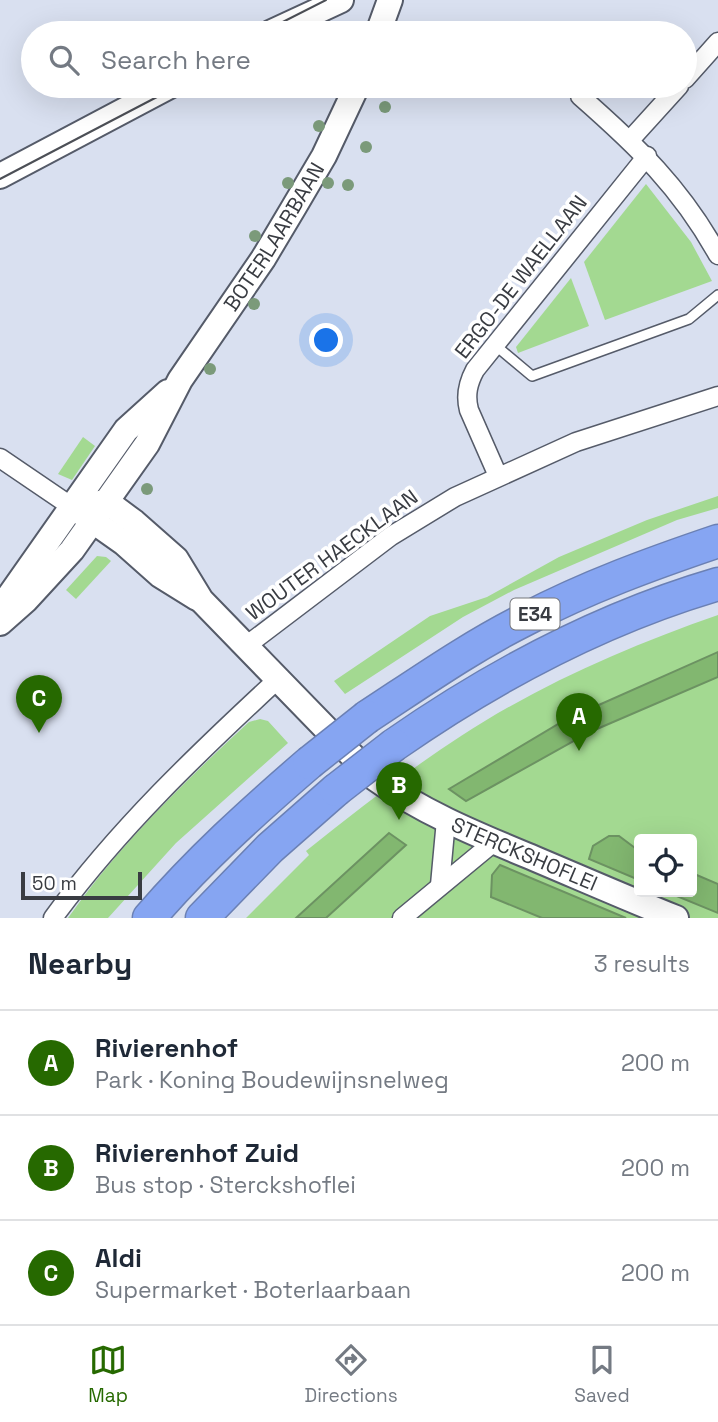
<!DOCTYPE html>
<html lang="en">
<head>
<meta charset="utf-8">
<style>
  body { margin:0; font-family:"Space Grotesk",sans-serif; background:#f6f6f7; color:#1f2937 }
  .controls { position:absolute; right:21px; bottom:21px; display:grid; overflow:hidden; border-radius:7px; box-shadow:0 7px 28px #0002 }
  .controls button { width:63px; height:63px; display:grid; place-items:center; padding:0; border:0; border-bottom:2px solid #e0e1e3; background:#fff; color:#1f2937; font:35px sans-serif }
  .scale { position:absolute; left:21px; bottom:18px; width:121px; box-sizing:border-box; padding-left:7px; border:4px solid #393c42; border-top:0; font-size:19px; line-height:24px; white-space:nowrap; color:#393c42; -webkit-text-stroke:5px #fff; paint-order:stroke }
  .you { position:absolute; left:327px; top:341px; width:24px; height:24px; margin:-18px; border:5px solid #fff; border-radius:50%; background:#1a73e8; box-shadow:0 0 0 10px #1a73e833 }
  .badge { display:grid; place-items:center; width:46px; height:46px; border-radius:50%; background:#266900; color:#fff; font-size:23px; font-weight:700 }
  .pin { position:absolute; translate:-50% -58px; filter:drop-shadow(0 2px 4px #0008) }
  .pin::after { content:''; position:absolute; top:37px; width:24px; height:21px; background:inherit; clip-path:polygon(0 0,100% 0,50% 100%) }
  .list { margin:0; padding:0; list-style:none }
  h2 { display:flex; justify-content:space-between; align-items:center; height:91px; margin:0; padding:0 28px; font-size:30px }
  h2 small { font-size:23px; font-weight:400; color:#747a83 }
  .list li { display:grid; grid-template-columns:46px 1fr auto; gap:21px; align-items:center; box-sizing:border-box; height:105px; padding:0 28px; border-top:2px solid #e0e1e3 }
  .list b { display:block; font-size:26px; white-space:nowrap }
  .list p { margin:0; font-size:23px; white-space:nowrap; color:#747a83 }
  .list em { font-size:23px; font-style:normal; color:#747a83 }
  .icon { flex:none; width:38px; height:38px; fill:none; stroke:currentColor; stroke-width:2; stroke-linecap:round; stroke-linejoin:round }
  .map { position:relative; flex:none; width:718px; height:918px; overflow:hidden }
  .search { position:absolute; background:#fff; box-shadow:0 7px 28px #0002; left:21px; right:21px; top:21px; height:77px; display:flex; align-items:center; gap:18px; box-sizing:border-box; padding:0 24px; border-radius:38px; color:#747a83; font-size:26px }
  .sheet { height:406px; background:#fff }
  nav { display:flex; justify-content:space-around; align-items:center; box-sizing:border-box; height:98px; border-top:2px solid #e0e1e3; background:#fff; font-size:19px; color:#747a83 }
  nav a { display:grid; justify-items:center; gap:4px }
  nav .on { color:#266900 }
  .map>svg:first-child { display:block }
  .green { fill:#a3d991; fill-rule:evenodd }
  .water { fill:#82b770; stroke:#6c9262; stroke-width:2 }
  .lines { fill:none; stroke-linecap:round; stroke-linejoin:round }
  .lane-casing { stroke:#555b69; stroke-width:12 }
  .street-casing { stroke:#555b69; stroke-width:21 }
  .secondary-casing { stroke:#555b69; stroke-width:28 }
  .highway-casing { stroke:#6b80b4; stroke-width:35 }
  .lane { stroke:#fff; stroke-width:9 }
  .street { stroke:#fff; stroke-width:18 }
  .secondary { stroke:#fff; stroke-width:24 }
  .highway { stroke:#86a5f2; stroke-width:32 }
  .tram { stroke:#4c4f56; stroke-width:2 }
  .highway-bridge-casing { stroke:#6b80b4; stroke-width:35; stroke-linecap:butt }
  .highway-bridge { stroke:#86a5f2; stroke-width:32 }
  .tree { fill:#7b9a7a }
  .labels { text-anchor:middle; stroke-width:7; stroke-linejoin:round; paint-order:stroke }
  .shield { fill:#fff; stroke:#74767b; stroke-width:2 }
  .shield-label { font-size:19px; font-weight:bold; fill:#393c42 }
  .street-label { font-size:21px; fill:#393c42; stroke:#fff }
</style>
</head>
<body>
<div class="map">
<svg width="718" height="918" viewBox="0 0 718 918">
  <rect width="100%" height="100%" fill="#d9e0f0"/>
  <g class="green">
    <polygon points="646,184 691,242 712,281 605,320 584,262"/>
    <polygon points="571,278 589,326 518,353 516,347"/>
    <polygon points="83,437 95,446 72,480 58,474"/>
    <polygon points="718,496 718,508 677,520 514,590 463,617 345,694 334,681 430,616 487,597 559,557 647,520"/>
    <polygon points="97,556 106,557 111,561 76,599 66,590"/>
    <path d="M718 615V918H246L309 855 306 851C356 811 407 771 461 736 541 684 629 646 718 615ZM639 839H692V892H639Z"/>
    <path d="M260 719 268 721 288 743 176 843 108 918H68C119 845 184 782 249 722Z"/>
  </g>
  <g class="water">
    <polygon points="718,652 718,677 590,732 466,801 449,789 565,720"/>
    <polygon points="389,833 406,845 326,918 296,918"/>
    <polygon points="609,836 619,836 639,851 639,880 589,859 593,846"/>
    <polygon points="500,865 626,918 542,918 491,897 492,875"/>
    <polygon points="692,873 718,884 718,913 667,892 692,892"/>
  </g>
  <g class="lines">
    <g class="lane-casing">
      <polyline id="lane" points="495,345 532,376 689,319 718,295"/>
    </g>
    <g class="street-casing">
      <g id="street">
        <polyline points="685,79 718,42"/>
        <path d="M580 96C637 146 681 188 718 255"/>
        <polyline points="630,140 679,86"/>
        <polyline points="0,458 72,507"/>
        <path d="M498 476 469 410C465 395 468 383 475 370L647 156"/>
        <polyline points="246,646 391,536 455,497 576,442 718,396"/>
        <polyline points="440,885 446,820"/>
        <path d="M53 918C118 829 198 753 278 679"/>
        <polyline points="402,918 494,842"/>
      </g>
    </g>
    <g class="secondary-casing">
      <g id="secondary">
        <polyline points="270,33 341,0"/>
        <polyline points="378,33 390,0"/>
        <polyline points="0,176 170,86"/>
        <path id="s1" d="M72 507 107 502 134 522 176 559 201 600 373 777C420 811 473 833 526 855 576 876 626 898 676 918"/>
        <polyline points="80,512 124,543 160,575 197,598"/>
        <polyline points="0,609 126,430 168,392"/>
        <path id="s2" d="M0 623 26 600 72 550 147 444 180 380 263 259 294 207 324 156 357 86"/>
      </g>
    </g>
    <g class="highway-casing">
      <g id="highway">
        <path d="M367 717C419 683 470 647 526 619 587 587 653 563 718 541"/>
        <path d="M394 745C493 676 602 618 718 584"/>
        <path d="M149 918C198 861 252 812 309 763"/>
        <polyline points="202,918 270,848 336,790"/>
      </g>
    </g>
    <use href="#lane" class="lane"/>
    <use href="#street" class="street"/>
    <use href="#secondary" class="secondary"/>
    <use href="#highway" class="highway"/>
    <g class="tram">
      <polyline points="261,33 326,0"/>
      <polyline points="0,179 178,86"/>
    </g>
    <g class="highway-bridge-casing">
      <g id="highway-bridge">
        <polyline points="309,763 367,717"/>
        <polyline points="336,790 394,745"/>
      </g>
    </g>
    <use href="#highway-bridge" class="highway-bridge"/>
  </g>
  <g class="tree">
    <circle cx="385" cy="107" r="6"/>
    <circle cx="319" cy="126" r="6"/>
    <circle cx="366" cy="147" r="6"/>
    <circle cx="288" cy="183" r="6"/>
    <circle cx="328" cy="183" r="6"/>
    <circle cx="348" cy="185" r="6"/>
    <circle cx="255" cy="236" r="6"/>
    <circle cx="254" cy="304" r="6"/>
    <circle cx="210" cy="369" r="6"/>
    <circle cx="147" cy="489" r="6"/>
  </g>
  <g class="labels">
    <rect class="shield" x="510.5" y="598.5" width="49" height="31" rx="5"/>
    <g class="shield-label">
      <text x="535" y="621">E34</text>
    </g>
    <g class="street-label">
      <text dy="7" stroke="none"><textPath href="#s2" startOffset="476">BOTERLAARBAAN</textPath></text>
      <text transform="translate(521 277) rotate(-52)" y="7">ERGO-DE WAELLAAN</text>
      <text transform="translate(332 555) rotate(-36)" y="7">WOUTER HAECKLAAN</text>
      <text dy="7" stroke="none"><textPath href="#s1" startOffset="590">STERCKSHOFLEI</textPath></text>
    </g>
  </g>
</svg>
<div class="controls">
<button><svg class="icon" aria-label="locate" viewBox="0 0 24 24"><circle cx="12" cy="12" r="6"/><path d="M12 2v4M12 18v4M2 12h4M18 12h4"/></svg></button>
</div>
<div class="scale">50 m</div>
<div class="you"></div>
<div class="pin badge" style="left:579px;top:751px">A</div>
<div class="pin badge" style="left:399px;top:820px">B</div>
<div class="pin badge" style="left:39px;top:733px">C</div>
<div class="search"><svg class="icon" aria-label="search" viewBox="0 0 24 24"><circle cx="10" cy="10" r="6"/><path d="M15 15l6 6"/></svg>Search here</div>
</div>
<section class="sheet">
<h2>Nearby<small>3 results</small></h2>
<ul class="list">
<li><span class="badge">A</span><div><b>Rivierenhof</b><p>Park · Koning Boudewijnsnelweg</p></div><em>200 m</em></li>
<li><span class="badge">B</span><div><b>Rivierenhof Zuid</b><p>Bus stop · Sterckshoflei</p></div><em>200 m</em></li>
<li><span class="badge">C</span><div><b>Aldi</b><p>Supermarket · Boterlaarbaan</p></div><em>200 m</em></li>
</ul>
</section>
<nav>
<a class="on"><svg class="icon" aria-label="map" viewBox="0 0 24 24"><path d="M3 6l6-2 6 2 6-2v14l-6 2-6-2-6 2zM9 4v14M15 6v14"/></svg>Map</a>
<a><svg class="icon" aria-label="directions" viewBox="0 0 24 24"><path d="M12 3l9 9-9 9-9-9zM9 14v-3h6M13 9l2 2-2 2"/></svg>Directions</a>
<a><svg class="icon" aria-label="saved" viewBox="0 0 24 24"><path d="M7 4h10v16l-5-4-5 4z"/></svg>Saved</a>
</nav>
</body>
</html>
